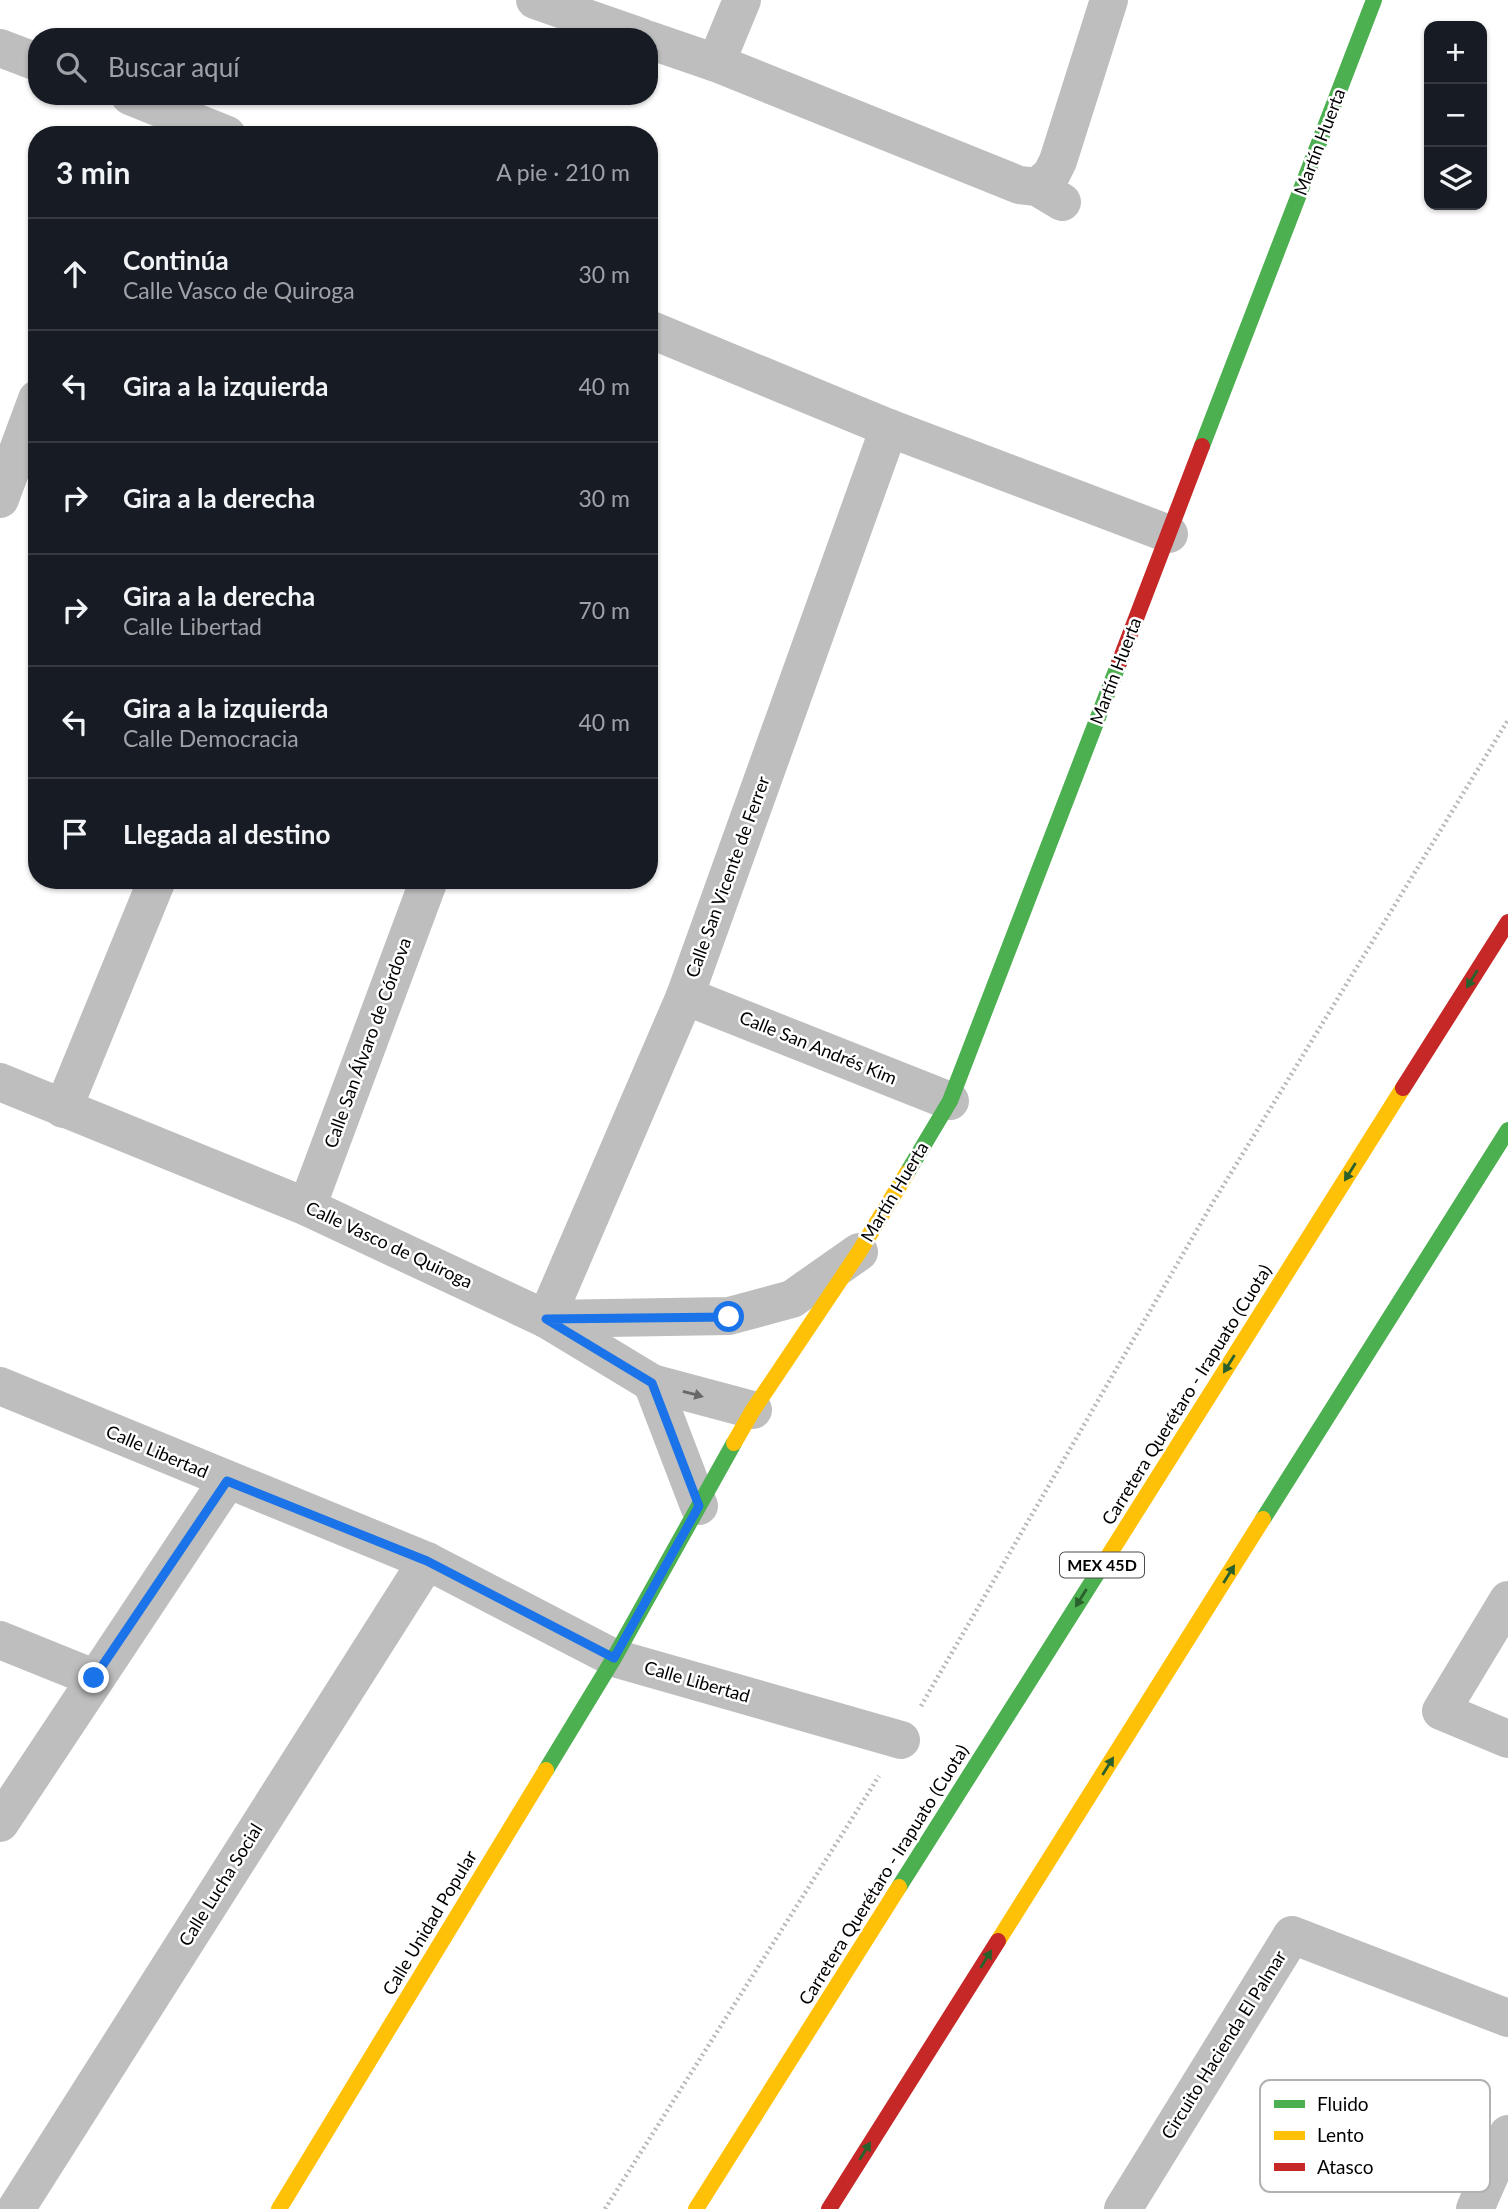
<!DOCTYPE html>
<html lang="es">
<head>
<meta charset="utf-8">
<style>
  body { margin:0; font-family:Lato,sans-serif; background:#242831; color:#f1f3f6 }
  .controls { position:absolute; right:21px; top:21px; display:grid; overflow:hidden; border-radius:14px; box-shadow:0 2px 5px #0004 }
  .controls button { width:63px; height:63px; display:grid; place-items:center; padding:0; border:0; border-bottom:2px solid #363941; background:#171b24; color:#f1f3f6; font:35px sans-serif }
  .stop { position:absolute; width:21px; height:21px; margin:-16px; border:5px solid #1a73e8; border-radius:50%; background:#fff }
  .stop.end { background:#1a73e8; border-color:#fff; box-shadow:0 2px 7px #0008 }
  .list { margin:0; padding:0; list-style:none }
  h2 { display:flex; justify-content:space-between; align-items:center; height:91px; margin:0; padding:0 28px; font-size:30px }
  h2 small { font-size:23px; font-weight:400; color:#9ea1a6 }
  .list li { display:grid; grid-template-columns:46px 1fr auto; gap:21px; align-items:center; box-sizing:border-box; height:112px; padding:0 28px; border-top:2px solid #363941 }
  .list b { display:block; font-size:26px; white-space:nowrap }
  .list p { margin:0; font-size:23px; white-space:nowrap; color:#9ea1a6 }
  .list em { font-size:23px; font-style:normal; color:#9ea1a6 }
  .icon { flex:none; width:38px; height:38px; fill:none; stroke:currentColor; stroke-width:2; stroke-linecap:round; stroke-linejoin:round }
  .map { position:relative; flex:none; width:1508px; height:2209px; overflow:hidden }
  .search { position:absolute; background:#171b24; box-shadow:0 2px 5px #0004; left:28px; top:28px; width:630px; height:77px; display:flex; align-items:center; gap:18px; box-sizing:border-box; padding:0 24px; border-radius:28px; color:#9ea1a6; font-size:26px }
  .panel { position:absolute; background:#171b24; box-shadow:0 2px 5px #0004; left:28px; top:126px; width:630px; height:763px; border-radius:28px }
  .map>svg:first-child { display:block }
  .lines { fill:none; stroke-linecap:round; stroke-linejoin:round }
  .path { stroke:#b9b9b9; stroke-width:4.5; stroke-dasharray:2 3.5; stroke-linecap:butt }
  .street { stroke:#bebebe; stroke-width:38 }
  .fast { stroke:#4caf50; stroke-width:16 }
  .slow { stroke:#ffc107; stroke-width:16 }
  .jam { stroke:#c62828; stroke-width:16 }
  .oneway { fill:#2a602c }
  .oneway2 { fill:#686868 }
  .route { stroke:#1a73e8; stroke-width:9 }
  .labels { text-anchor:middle; stroke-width:5; stroke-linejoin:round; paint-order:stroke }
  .shield { fill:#fff; stroke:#4c4c4c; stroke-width:2 }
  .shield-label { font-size:16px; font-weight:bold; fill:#000 }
  .street-label { font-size:18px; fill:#000; stroke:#fff }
  .key { fill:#fff; stroke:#b2b2b2; stroke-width:2 }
  .key-label { font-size:19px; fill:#000 }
</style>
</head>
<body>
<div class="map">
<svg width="1508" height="2209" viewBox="0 0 1508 2209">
  <rect width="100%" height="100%" fill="#fff"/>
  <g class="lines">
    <g class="path">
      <polyline points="921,1706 1212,1204 1508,720"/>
      <polyline points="605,2209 879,1776"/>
    </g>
    <g class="street">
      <polyline points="535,0 641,37"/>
      <polyline points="649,40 716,63 1019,185 1037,187 1062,202"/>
      <polyline points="0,48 37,62"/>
      <polyline points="716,63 742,0"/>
      <polyline points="130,96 227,135"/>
      <polyline points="1037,187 1051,175 1058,161 1109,0"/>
      <polyline points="649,329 889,428 1169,534"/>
      <polyline points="0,499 37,399"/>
      <polyline points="685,996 950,1101"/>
      <polyline points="0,1082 307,1207 546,1319 729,1316 792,1299 859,1252"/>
      <polyline points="63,1109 157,880"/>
      <polyline points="307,1207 429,880"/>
      <polyline points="546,1319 685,996 889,428"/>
      <polyline points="546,1319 652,1383 753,1410"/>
      <polyline points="652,1383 699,1506"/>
      <polyline points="0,1386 427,1561 614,1658 901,1740"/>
      <polyline points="1508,1600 1441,1711 1508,1739"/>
      <polyline points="0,1640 94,1678"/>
      <polyline points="0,1823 227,1481"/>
      <polyline points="16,2209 427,1561"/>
      <polyline points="1123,2209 1292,1935 1508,2018"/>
      <polyline points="1475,2209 1508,2134"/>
    </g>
    <g class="fast">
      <polyline points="1202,446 1374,0"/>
      <polyline points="907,1173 950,1101 1119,663"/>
      <polyline points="1263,1519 1508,1130"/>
      <polyline points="546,1770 614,1658 734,1443"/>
      <polyline points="899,1887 1107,1558"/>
    </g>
    <g class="slow">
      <polyline points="734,1443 753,1410 859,1252 907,1173"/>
      <polyline points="1107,1558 1403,1088"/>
      <polyline points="998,1941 1263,1519"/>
      <polyline points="279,2209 546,1770"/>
      <polyline points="696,2209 899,1887"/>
    </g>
    <g class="jam">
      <polyline points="1119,663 1202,446"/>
      <polyline points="1403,1088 1508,922"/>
      <polyline points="829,2209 998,1941"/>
    </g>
  </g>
  <defs><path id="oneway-solid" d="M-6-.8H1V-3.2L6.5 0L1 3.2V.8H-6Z" transform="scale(1.75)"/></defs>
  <g class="oneway">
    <use href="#oneway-solid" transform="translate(1472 979) rotate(122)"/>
    <use href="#oneway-solid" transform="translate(1350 1172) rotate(122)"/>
    <use href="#oneway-solid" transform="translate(1229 1364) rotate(122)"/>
    <use href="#oneway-solid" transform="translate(1229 1574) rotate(-58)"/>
    <use href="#oneway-solid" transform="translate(1081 1598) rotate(122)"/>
    <use href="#oneway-solid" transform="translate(1108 1766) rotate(-58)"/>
    <use href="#oneway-solid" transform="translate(986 1959) rotate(-58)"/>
    <use href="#oneway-solid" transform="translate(865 2151) rotate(-58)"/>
  </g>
  <use class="oneway2" href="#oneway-solid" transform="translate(693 1394) rotate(15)"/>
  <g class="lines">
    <polyline class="route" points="94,1678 227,1481 427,1561 614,1658 699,1506 652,1383 546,1319 729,1317"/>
  </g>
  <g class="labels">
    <rect class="shield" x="1060" y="1552.5" width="84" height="25" rx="5"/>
    <g class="shield-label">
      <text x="1102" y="1571">MEX 45D</text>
    </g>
    <g class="street-label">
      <text transform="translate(1320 142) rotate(-69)" y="6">Martín Huerta</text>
      <text transform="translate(1116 671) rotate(-69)" y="6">Martín Huerta</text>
      <text transform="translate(728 877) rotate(-70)" y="6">Calle San Vicente de Ferrer</text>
      <text transform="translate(368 1043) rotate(-70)" y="6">Calle San Álvaro de Córdova</text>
      <text transform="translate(818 1048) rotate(22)" y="6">Calle San Andrés Kim</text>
      <text transform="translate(895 1192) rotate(-59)" y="6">Martín Huerta</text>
      <text transform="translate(389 1245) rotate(25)" y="6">Calle Vasco de Quiroga</text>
      <text transform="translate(1187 1395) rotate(-58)" y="6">Carretera Querétaro - Irapuato (Cuota)</text>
      <text transform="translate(157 1452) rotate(23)" y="6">Calle Libertad</text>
      <text transform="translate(697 1682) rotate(16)" y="6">Calle Libertad</text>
      <text transform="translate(884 1875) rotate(-58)" y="6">Carretera Querétaro - Irapuato (Cuota)</text>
      <text transform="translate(221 1885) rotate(-58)" y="6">Calle Lucha Social</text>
      <text transform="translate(430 1923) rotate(-59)" y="6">Calle Unidad Popular</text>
      <text transform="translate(1224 2045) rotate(-58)" y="6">Circuito Hacienda El Palmar</text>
    </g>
  </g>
  <rect x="1260" y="2080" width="230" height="112" rx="10" class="key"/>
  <rect x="1274" y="2100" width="31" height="8" fill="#4caf50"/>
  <rect x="1274" y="2131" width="31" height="9" fill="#ffc107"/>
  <rect x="1274" y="2163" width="31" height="8" fill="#c62828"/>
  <g class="key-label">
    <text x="1317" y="2111">Fluido</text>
    <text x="1317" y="2142">Lento</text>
    <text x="1317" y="2174">Atasco</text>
  </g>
</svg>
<div class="controls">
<button>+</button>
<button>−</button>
<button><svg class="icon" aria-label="layers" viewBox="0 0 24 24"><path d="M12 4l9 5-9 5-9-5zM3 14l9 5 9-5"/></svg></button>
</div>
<div class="stop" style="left:729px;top:1317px"></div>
<div class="stop end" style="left:94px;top:1678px"></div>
<div class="search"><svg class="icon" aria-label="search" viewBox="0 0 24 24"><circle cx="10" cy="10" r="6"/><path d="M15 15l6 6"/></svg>Buscar aquí</div>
<section class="panel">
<h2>3 min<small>A pie · 210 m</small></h2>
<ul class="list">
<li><svg class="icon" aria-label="ahead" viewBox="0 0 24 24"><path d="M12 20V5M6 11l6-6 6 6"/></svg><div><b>Continúa</b><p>Calle Vasco de Quiroga</p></div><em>30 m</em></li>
<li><svg class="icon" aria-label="left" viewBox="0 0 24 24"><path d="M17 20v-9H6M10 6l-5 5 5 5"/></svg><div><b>Gira a la izquierda</b></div><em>40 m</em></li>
<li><svg class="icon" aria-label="right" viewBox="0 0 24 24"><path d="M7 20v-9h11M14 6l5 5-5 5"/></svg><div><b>Gira a la derecha</b></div><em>30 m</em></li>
<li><svg class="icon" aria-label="right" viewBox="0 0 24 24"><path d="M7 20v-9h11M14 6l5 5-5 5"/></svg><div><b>Gira a la derecha</b><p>Calle Libertad</p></div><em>70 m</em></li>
<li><svg class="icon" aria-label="left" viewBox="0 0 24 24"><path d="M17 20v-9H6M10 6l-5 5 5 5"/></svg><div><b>Gira a la izquierda</b><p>Calle Democracia</p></div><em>40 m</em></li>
<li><svg class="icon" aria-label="arrive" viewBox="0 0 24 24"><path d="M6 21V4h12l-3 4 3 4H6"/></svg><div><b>Llegada al destino</b></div></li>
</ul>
</section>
</div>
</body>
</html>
